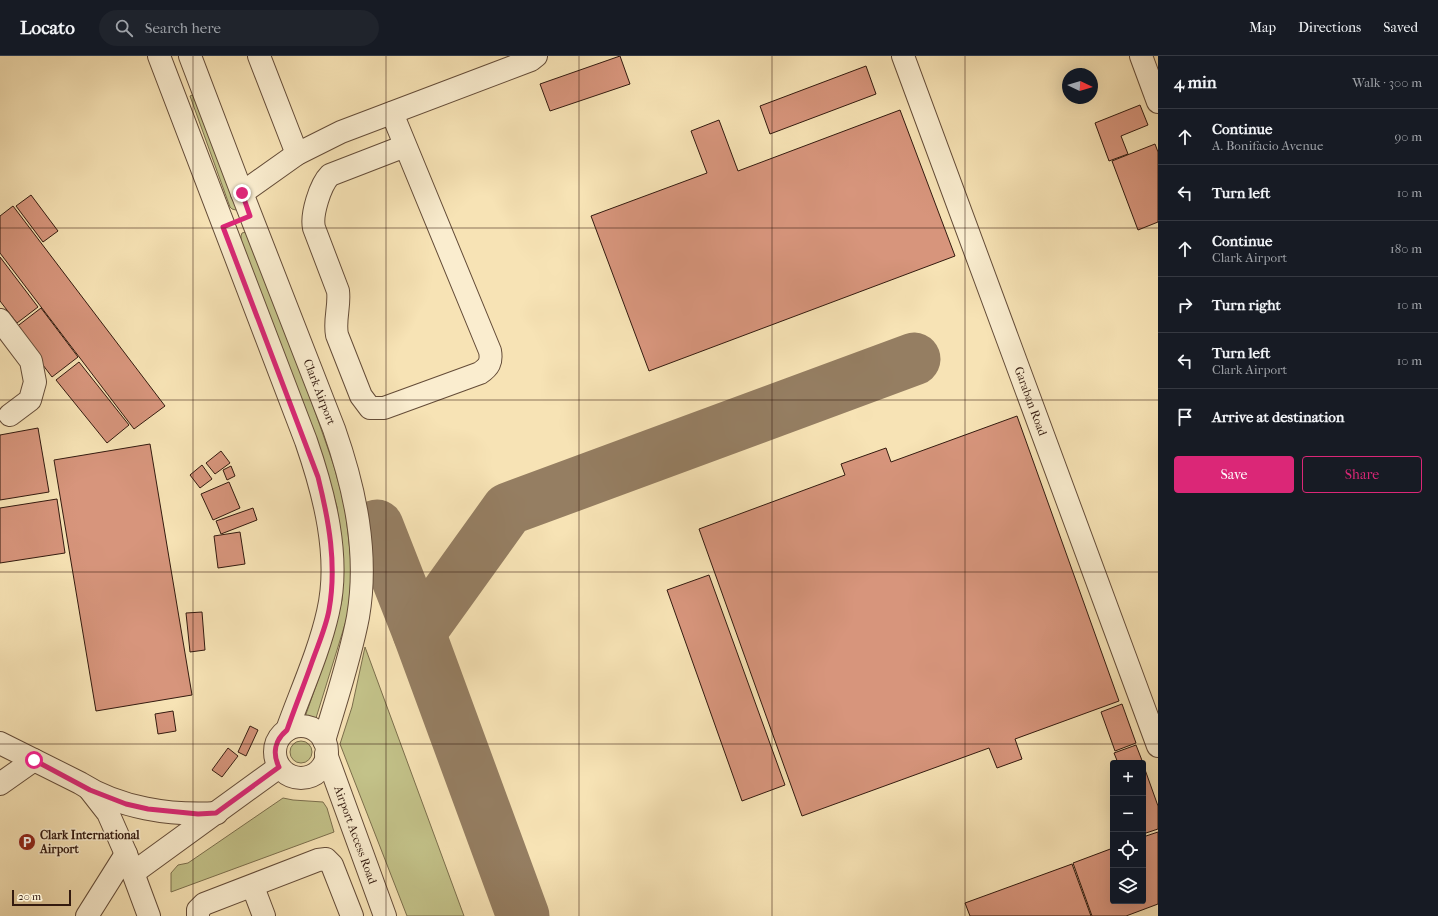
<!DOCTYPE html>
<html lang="en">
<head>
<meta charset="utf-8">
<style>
  body { margin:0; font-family:"IM FELL French Canon",serif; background:#20242c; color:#f1f3f6 }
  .controls { position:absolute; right:12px; bottom:12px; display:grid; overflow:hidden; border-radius:4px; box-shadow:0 4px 16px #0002 }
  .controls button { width:36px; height:36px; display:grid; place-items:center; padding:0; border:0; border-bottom:1px solid #363941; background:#171b24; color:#f1f3f6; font:20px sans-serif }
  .compass { position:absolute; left:1062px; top:12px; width:36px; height:36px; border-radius:50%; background:#171b24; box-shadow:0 4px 16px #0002; rotate:94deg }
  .scale { position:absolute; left:12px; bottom:10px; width:59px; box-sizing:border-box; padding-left:4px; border:2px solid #331a0f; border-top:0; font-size:11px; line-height:14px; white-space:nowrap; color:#331a0f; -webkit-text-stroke:3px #faedcf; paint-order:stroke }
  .stop { position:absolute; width:12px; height:12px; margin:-9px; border:3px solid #db2777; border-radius:50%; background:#fff }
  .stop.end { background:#db2777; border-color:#fff; box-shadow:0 1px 4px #0008 }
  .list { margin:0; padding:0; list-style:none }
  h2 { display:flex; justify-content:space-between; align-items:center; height:52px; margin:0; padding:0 16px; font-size:17px }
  h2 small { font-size:13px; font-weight:400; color:#9ea1a6 }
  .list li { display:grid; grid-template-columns:26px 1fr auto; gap:12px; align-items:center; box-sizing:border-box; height:56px; padding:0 16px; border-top:1px solid #363941 }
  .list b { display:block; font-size:15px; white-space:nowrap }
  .list p { margin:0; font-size:13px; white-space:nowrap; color:#9ea1a6 }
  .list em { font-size:13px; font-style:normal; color:#9ea1a6 }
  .actions { display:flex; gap:8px; padding:12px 16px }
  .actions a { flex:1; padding:9px 0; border:1px solid #db2777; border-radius:4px; text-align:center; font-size:14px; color:#db2777 }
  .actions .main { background:#db2777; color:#fff }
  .icon { flex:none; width:22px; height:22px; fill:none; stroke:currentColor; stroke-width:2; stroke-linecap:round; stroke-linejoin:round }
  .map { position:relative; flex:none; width:1158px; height:860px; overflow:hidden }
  header { display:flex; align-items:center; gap:24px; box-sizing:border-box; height:56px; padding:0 20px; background:#171b24; border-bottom:1px solid #363941 }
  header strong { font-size:19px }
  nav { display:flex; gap:22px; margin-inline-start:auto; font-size:14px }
  .search { width:280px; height:36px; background:#20242c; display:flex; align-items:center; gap:10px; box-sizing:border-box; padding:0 14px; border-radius:22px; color:#9ea1a6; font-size:15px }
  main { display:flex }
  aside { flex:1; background:#171b24 }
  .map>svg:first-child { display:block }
  .green { fill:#c3c289; stroke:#7b6e4c }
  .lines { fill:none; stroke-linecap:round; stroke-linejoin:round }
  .taxiway { stroke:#957e62; stroke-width:53 }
  .building { fill:#d7957c; stroke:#331a0f }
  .minor-casing { stroke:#644c38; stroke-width:24 }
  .minor { stroke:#faedcf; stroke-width:22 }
  .route { stroke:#db2777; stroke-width:5 }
  .grid { fill:none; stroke:#331a0f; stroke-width:1; stroke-opacity:0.55 }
  .labels { text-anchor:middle; stroke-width:3; stroke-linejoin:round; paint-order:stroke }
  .street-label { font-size:12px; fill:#331a0f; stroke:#faedcf }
  .poi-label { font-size:12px; font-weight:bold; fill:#331a0f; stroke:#faedcf; text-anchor:start }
</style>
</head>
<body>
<header>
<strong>Locato</strong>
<div class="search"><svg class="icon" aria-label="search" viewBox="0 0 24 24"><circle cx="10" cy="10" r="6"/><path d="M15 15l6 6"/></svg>Search here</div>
<nav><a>Map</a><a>Directions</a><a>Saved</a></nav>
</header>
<main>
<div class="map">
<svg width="1158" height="860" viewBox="0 0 1158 860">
  <rect width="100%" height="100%" fill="#f7e3b5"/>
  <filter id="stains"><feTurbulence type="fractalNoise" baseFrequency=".005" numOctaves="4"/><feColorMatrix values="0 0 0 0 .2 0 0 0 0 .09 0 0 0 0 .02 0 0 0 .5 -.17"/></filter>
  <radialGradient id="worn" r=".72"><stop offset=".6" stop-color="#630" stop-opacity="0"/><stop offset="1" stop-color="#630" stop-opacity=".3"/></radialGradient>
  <g class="green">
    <polygon points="197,37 238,152 236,154 232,153 230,151 190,40"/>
    <polygon points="246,176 304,324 334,410 345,451 351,504 350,552 316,662 313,667 309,668 305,666 305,661 332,584 342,544 343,513 337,451 324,407 241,184 241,180 242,177"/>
    <polygon points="365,591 464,860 407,860 340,688 352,651"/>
    <circle cx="301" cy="696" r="11"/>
    <polygon points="283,742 293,744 323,746 327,752 334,776 171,836 171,817 178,809 188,807"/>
  </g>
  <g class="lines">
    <g class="taxiway">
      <polyline points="377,470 419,577 523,860"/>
      <polyline points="419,577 508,453 914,303"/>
    </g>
  </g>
  <g class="building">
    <polygon points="620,0 630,28 550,55 540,28"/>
    <polygon points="866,10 876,38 770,78 760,50"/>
    <polygon points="1140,49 1148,69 1121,80 1128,98 1109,105 1095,67"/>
    <polygon points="900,54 955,200 649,315 591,160 707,117 691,75 719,64 738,115"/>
    <polygon points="1155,88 1158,96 1158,166 1138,174 1112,105"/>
    <polygon points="31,139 58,175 43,186 16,150"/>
    <polygon points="13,150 165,350 134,373 0,197 0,160"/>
    <polygon points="0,201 38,251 17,267 0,245"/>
    <polygon points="41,252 78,301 52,321 15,272"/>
    <polygon points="79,306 129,369 107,387 56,324"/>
    <polygon points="1017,360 1119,645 1015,683 1022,703 997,712 989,692 802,760 699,473 845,419 841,408 886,392 891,406"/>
    <polygon points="38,372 49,436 0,444 0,379"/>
    <polygon points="150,388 192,639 96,655 54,404"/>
    <polygon points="221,395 230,407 215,418 206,407"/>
    <polygon points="202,409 212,423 200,432 190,419"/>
    <polygon points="231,410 235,420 227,424 223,414"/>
    <polygon points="229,426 240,452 213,464 201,438"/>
    <polygon points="57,443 65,497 0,507 0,452"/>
    <polygon points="253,452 257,464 221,478 216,465"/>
    <polygon points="240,476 245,508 218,512 214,480"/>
    <polygon points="709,519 785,729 742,745 667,534"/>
    <polygon points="202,556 205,594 190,596 186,557"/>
    <polygon points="1122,648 1136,687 1115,695 1101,656"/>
    <polygon points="173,655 176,675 158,678 155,658"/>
    <polygon points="250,670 258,674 246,700 238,696"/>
    <polygon points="1136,689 1143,707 1118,707 1114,697"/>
    <polygon points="228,692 238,700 222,721 212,714"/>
    <polygon points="1143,708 1158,750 1158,773 1143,778"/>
    <polygon points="1158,776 1158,848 1126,860 1092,860 1073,807 1113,792 1113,845 1143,845 1143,781"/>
    <polygon points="1072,808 1091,860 970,860 965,847"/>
  </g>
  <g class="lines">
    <g class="minor-casing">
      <g id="minor">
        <path d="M159 0 306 385C324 437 341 501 328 556 319 596 301 635 287 674"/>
        <path id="s1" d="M190 0 242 137 334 373C355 433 369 497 358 561 350 603 336 644 324 685"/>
        <polyline points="259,0 297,98"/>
        <path id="s2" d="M903 0 1158 690"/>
        <polyline points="1141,0 1158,46"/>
        <path d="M392 57 490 295C492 306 489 311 480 317L384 352H370L361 340 337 279C334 264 340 250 338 235L314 172C311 159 320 129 330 119L405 90"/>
        <polyline points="242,137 297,98 341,76 531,4 536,0"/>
        <polyline points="0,264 31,305 35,326 30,344 10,359"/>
        <circle cx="301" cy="696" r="26"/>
        <path d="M0 687 80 727C119 752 171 760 217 757"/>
        <path id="s3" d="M326 698 385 860"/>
        <polyline points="0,728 34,704"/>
        <polyline points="90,734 108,757 126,798 149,860"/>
        <polyline points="133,817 279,711"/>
        <polyline points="253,831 264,860"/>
        <polyline points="87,860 126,798"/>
        <polyline points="198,860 198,854 204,848 318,804 326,803 332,809 352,860"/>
      </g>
    </g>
    <use href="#minor" class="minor"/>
  </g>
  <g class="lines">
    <path class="route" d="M34 704 90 734 126 748 148 753 198 758 216 757 279 711C272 697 275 684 287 674 295 651 304 629 312 606 318 589 326 571 329 554 337 509 329 465 318 421L223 171 250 160 242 137"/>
  </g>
  <path class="grid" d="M193 0V860M386 0V860M579 0V860M772 0V860M965 0V860M0 172H1158M0 344H1158M0 516H1158M0 688H1158"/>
  <defs>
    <g id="parking-disc" transform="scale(0.9)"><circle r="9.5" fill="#8f2418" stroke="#faedcf"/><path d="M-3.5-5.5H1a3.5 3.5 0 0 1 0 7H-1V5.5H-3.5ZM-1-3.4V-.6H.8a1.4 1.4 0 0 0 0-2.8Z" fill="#fff"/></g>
  </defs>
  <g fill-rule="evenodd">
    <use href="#parking-disc" x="27" y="786"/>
  </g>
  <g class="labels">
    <g class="street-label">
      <text dy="4" stroke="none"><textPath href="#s1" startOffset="360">Clark Airport</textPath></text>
      <text dy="4" stroke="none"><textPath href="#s2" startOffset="368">Garaban Road</textPath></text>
      <text dy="4" stroke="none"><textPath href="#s3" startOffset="86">Airport Access Road</textPath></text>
    </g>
    <g class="poi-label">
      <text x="40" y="783">Clark International<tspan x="40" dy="14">Airport</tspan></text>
    </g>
  </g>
  <rect width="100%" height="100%" filter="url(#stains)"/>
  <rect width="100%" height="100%" fill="url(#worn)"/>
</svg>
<div class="controls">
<button>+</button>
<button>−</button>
<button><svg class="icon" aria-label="locate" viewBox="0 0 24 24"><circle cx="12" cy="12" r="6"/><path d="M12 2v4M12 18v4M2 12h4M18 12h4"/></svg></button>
<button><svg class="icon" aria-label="layers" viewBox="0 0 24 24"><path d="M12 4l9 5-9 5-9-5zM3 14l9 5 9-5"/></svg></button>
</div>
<svg class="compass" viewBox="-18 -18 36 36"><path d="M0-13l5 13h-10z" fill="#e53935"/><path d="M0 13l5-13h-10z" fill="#9ea1a6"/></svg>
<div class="scale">20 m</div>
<div class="stop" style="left:34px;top:704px"></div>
<div class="stop end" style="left:242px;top:137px"></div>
</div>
<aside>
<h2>4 min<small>Walk · 300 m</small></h2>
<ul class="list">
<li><svg class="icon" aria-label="ahead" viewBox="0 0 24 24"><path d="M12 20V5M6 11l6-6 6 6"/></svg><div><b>Continue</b><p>A. Bonifacio Avenue</p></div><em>90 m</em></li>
<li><svg class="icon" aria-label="left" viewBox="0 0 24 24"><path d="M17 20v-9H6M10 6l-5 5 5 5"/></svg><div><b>Turn left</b></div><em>10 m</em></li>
<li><svg class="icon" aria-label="ahead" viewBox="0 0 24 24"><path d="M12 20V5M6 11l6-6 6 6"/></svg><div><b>Continue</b><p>Clark Airport</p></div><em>180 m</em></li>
<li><svg class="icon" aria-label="right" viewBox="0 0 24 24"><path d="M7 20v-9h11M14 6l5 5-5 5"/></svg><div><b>Turn right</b></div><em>10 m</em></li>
<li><svg class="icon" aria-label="left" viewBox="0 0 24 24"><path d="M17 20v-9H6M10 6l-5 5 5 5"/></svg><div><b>Turn left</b><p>Clark Airport</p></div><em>10 m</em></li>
<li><svg class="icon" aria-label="arrive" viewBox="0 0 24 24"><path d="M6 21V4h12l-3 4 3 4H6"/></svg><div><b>Arrive at destination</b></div></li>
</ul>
<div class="actions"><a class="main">Save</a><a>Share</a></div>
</aside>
</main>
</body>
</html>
